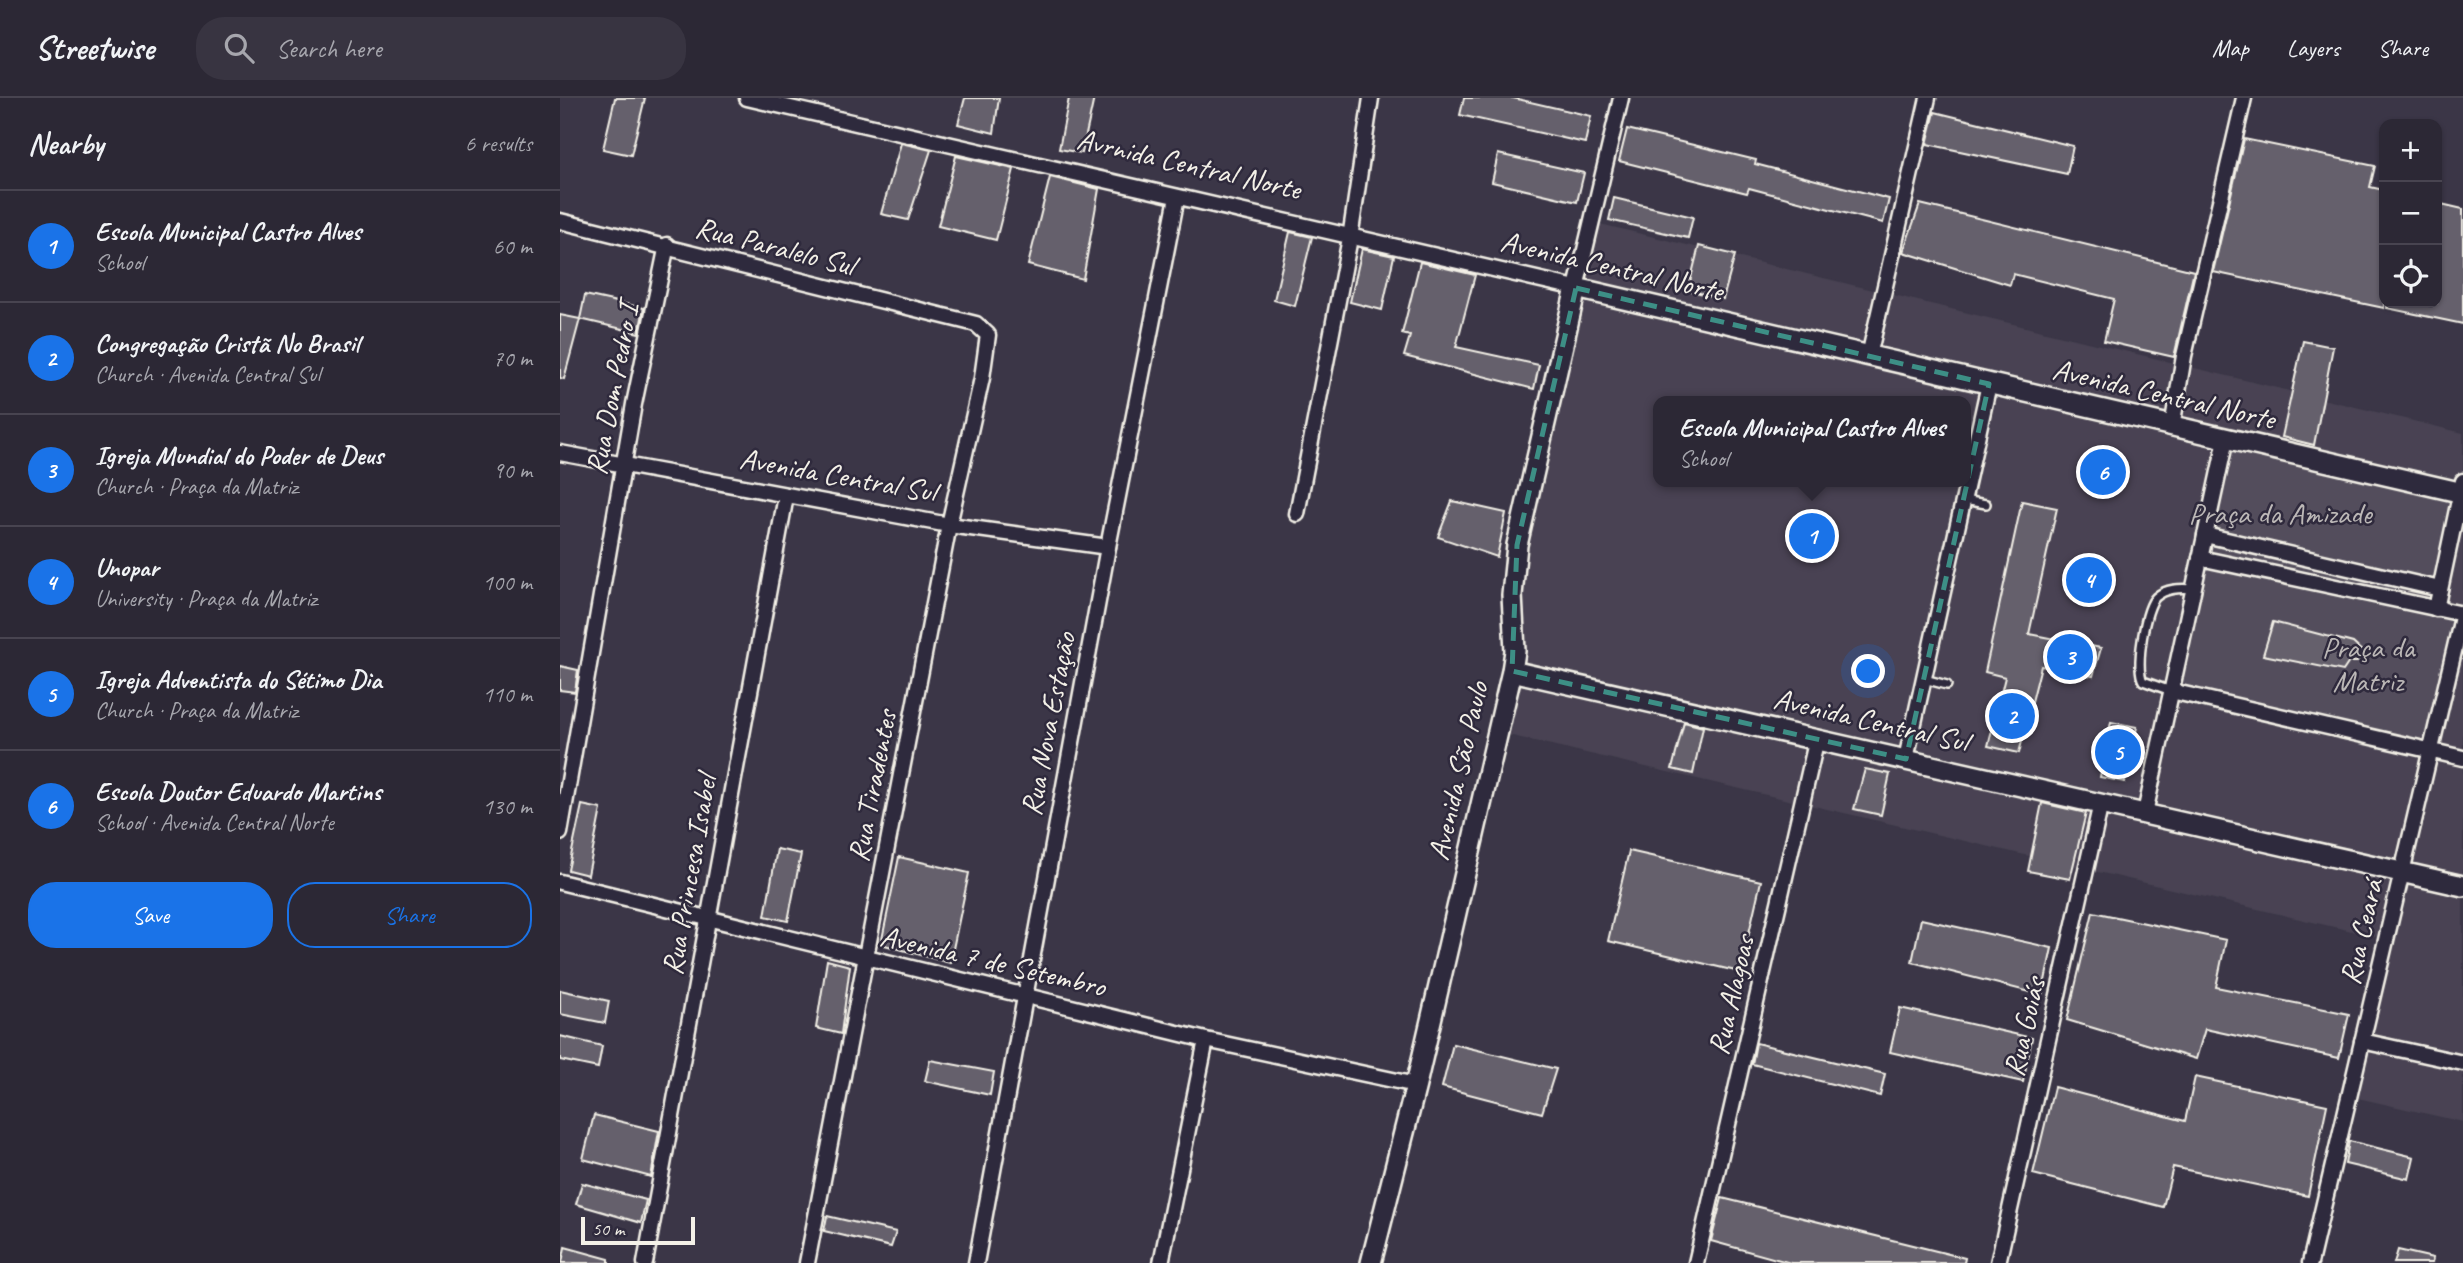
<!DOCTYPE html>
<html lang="en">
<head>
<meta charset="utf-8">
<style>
  body { margin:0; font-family:Caveat,sans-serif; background:#383441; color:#f1f3f6 }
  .controls { position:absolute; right:21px; top:21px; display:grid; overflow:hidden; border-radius:14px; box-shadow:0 2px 5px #0004 }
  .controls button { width:63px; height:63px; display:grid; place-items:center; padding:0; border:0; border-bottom:2px solid #484450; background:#2c2835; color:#f1f3f6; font:35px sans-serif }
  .scale { position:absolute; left:21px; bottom:18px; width:114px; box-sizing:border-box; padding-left:7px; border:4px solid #f4f1e8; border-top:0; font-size:19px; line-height:24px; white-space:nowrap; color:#f4f1e8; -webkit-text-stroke:5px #2f2a3d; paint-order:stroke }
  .you { position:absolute; left:1309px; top:574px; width:24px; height:24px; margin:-18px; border:5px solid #fff; border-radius:50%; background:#1a73e8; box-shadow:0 0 0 10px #1a73e833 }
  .badge { display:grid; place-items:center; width:46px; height:46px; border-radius:50%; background:#1a73e8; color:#fff; font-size:23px; font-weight:700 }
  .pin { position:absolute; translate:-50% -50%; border:4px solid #fff; box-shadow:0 2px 7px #0006 }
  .popup { position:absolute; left:1093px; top:298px; width:318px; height:91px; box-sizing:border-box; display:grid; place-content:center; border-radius:14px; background:#2c2835; filter:drop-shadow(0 2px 5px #0005); font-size:23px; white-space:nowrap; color:#a6a6ad }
  .popup b { font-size:26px; color:#f1f3f6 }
  .popup::after { content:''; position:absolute; left:50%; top:100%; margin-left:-14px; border:14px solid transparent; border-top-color:#2c2835 }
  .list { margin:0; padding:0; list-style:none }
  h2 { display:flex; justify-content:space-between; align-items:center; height:91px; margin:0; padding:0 28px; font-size:30px }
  h2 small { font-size:23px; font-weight:400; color:#a6a6ad }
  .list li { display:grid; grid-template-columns:46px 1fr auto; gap:21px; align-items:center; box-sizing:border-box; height:112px; padding:0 28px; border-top:2px solid #484450 }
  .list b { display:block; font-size:26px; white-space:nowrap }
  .list p { margin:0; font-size:23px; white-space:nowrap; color:#a6a6ad }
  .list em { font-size:23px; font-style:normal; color:#a6a6ad }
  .actions { display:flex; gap:14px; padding:21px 28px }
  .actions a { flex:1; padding:16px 0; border:2px solid #1a73e8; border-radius:28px; text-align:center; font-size:24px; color:#1a73e8 }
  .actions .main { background:#1a73e8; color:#fff }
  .icon { flex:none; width:38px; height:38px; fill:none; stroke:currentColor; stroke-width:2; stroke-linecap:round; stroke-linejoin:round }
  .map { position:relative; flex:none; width:1903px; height:1165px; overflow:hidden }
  header { display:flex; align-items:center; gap:42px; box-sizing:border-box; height:98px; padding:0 35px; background:#2c2835; border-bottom:2px solid #484450 }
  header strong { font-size:33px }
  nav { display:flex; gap:38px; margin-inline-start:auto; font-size:24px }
  .search { width:490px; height:63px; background:#383441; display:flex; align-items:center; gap:18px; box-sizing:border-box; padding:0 24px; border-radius:28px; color:#a6a6ad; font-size:26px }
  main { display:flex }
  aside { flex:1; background:#2c2835 }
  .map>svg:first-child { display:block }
  .built { fill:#484352; fill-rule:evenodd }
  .green { fill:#534e5c; stroke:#a4a0a2; stroke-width:2 }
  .building { fill:#65616c; stroke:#f4f1e8; stroke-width:2 }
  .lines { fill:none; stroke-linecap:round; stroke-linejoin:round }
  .service-casing { stroke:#f4f1e8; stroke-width:12 }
  .minor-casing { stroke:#f4f1e8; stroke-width:19 }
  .secondary-casing { stroke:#f4f1e8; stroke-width:24 }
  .service { stroke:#2f2a3d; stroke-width:7 }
  .minor { stroke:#2f2a3d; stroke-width:14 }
  .secondary { stroke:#2f2a3d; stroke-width:19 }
  .marked { fill:none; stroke:#3d8f86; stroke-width:5; stroke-dasharray:14 9; stroke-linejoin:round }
  .labels { text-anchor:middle; stroke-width:5; stroke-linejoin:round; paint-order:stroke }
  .street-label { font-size:30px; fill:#f4f1e8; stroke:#2f2a3d }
  .park-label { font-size:30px; fill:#bcb8b7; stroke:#2f2a3d }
</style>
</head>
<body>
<header>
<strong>Streetwise</strong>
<div class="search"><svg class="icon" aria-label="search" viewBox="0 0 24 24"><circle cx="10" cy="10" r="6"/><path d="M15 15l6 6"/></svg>Search here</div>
<nav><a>Map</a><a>Layers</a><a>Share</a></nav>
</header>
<main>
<aside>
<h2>Nearby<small>6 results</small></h2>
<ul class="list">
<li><span class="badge">1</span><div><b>Escola Municipal Castro Alves</b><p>School</p></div><em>60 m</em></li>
<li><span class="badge">2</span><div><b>Congregação Cristã No Brasil</b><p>Church · Avenida Central Sul</p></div><em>70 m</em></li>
<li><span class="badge">3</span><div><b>Igreja Mundial do Poder de Deus</b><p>Church · Praça da Matriz</p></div><em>90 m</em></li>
<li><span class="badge">4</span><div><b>Unopar</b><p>University · Praça da Matriz</p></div><em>100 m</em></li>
<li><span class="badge">5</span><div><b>Igreja Adventista do Sétimo Dia</b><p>Church · Praça da Matriz</p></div><em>110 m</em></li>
<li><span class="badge">6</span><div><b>Escola Doutor Eduardo Martins</b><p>School · Avenida Central Norte</p></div><em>130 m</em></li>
</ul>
<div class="actions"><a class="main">Save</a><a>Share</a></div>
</aside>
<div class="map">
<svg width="1903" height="1165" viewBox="0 0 1903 1165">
  <rect width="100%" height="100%" fill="#3b3647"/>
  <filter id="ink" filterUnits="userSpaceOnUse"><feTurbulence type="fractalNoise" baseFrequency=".0143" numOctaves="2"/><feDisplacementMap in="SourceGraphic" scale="14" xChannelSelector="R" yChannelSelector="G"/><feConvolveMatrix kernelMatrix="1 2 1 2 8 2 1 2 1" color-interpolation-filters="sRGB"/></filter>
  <g filter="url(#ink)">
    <path class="built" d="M1032 124 1903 335V1024L1789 998 1826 841 944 636 957 447ZM1098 303H1406V384H1098Z"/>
    <polygon class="green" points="1665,341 1900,395 1876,509 1903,516 1871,652 1611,593"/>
    <g class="building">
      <polygon points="55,0 85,0 71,57 43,51"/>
      <polygon points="405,0 439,0 434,35 398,26"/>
      <polygon points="509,0 534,0 522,55 499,51"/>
      <polygon points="904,0 953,0 1031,18 1025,45 900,17"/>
      <polygon points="1375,14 1513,48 1507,76 1367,46"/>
      <polygon points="1067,31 1196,62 1195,66 1329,101 1323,125 1189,90 1187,95 1059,63"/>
      <polygon points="1684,41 1815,68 1810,89 1824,92 1824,210 1653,174"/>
      <polygon points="341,45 371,52 348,122 321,116"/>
      <polygon points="938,56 1024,75 1017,104 932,84"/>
      <polygon points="396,58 454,71 436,142 378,128"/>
      <polygon points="490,79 539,91 523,181 468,167"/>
      <polygon points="1054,100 1133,119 1128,140 1049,122"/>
      <polygon points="1877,105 1903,111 1903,226 1827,210 1828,205 1877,205"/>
      <polygon points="1360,106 1634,173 1614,259 1544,243 1554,201 1453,176 1450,187 1343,154"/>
      <polygon points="730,134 752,139 735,208 714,202"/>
      <polygon points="1139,148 1175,157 1163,201 1128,192"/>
      <polygon points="802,151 834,158 822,212 790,204"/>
      <polygon points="860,164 915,177 896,249 979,267 974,291 844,258 850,238 842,236"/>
      <polygon points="25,197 84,210 79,235 20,221"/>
      <polygon points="0,217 20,221 4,281 0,280"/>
      <polygon points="1743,243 1773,249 1754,347 1722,339"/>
      <polygon points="892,403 946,415 937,459 878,439"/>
      <polygon points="1462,403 1497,410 1469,536 1541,550 1533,578 1481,568 1459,655 1428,648 1445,579 1425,574"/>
      <polygon points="1713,524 1793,545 1804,555 1797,564 1789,564 1783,573 1703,557"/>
      <polygon points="0,568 18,572 15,594 0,592"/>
      <polygon points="1124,624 1143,629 1133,676 1112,671"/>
      <polygon points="1551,624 1577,629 1565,684 1540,679"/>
      <polygon points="1305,671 1330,676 1321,717 1294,711"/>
      <polygon points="1482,705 1526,715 1510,781 1468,773"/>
      <polygon points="22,707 41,711 28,777 8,772"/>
      <polygon points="217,751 241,756 228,823 205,818"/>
      <polygon points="1069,753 1201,783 1180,874 1048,843"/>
      <polygon points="339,759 409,775 390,865 321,846"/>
      <polygon points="1533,814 1666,842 1656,889 1789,916 1779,960 1645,931 1636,961 1507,922"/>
      <polygon points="1361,821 1492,850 1482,897 1352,864"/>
      <polygon points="267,862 290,868 281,936 256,930"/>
      <polygon points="0,892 49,903 45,925 0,916"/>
      <polygon points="1340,910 1472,940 1463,984 1330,954"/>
      <polygon points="0,938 42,948 38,970 0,962"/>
      <polygon points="1196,945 1325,976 1320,998 1192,966"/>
      <polygon points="893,946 996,971 982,1015 882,989"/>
      <polygon points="370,962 434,974 430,997 365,983"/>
      <polygon points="1635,979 1767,1007 1748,1098 1613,1069 1603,1109 1473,1076 1494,989 1625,1023"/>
      <polygon points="34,1017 99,1033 91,1079 23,1061"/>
      <polygon points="1789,1043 1854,1059 1849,1081 1785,1066"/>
      <polygon points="22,1085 86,1102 81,1125 16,1106"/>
      <polygon points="1162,1100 1405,1160 1404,1165 1231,1165 1151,1143"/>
      <polygon points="267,1118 336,1134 331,1149 264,1133"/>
      <polygon points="5,1149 49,1161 49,1165 2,1165"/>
      <polygon points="1838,1152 1873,1160 1872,1165 1834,1165"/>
    </g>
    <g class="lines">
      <g class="service-casing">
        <g id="service">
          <polyline points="1404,402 1426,406"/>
          <polyline points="1364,581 1387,587"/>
          <path d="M1611 593 1583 583C1575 570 1585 509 1596 499 1606 490 1620 490 1633 491"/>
        </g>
      </g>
      <g class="minor-casing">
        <g id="minor">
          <polyline points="187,0 1016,190 1061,0"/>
          <polyline points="0,123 416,226 428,237 422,280 389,427 247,1165"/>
          <polyline points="1309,258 1368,0"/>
          <polyline points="1612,329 1624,258 1684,0"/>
          <polyline points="0,355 389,427 548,449"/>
          <polyline points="737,416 790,140 811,0"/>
          <polyline points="1645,437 1880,491"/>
          <polyline points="1640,460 1903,516"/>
          <polyline points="1876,511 1903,383"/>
          <polyline points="1611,593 1903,660"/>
          <polyline points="1346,661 1429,286"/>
          <polyline points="1585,715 1666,341"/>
          <polyline points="0,735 74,306 107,147"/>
          <polyline points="0,784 646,942 856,987"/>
          <polyline points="1802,943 1903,965"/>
          <polyline points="85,1165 226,398"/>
          <polyline points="416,1165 548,449 617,99"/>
          <polyline points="601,1165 646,942"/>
          <polyline points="1136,1165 1257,640"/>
          <polyline points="1438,1165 1541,705"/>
          <polyline points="1750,1165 1903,515"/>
        </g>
      </g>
      <g class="secondary-casing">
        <g id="secondary">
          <polyline points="952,573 1903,788"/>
          <polyline points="811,1165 856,987 952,573 955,553 952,497 957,447 1016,190 1903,395"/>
        </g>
      </g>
      <use href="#service" class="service"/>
      <use href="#minor" class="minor"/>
      <use href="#secondary" class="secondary"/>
    </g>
  </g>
  <path class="marked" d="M1016 190 1429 286 1346 661 952 573 957 447Z"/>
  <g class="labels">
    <g class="street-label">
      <text transform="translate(629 66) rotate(13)" y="10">Avrnida Central Norte</text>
      <text transform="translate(215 148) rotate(14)" y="10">Rua Paralelo Sul</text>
      <text transform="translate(1052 168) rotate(13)" y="10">Avenida Central Norte</text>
      <text transform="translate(52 291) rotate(-79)" y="10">Rua Dom Pedro I</text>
      <text transform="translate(1604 296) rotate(13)" y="10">Avenida Central Norte</text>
      <text transform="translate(278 377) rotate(10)" y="10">Avenida Central Sul</text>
      <text transform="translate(1311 622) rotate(13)" y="10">Avenida Central Sul</text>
      <text transform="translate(488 626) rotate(-79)" y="10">Rua Nova Estação</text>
      <text transform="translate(898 673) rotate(-77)" y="10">Avenida São Paulo</text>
      <text transform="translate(312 688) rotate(-79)" y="10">Rua Tiradentes</text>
      <text transform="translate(129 777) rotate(-80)" y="10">Rua Princesa Isabel</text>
      <text transform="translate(1801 834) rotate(-77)" y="10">Rua Ceará</text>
      <text transform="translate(433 863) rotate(13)" y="10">Avenida 7 de Setembro</text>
      <text transform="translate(1171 897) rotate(-77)" y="10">Rua Alagoas</text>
      <text transform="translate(1464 929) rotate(-77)" y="10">Rua Goiás</text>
    </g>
    <g class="park-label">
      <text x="1720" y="425">Praça da Amizade</text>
      <text x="1808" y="559">Praça da<tspan x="1808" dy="34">Matriz</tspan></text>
    </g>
  </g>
</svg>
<div class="controls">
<button>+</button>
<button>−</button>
<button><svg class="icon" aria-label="locate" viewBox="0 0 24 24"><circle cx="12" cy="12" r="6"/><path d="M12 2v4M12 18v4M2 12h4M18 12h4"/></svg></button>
</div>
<div class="scale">50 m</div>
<div class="you"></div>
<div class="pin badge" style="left:1252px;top:438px">1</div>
<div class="popup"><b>Escola Municipal Castro Alves</b>School</div>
<div class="pin badge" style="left:1452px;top:618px">2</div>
<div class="pin badge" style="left:1510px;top:559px">3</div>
<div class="pin badge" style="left:1529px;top:482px">4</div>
<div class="pin badge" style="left:1558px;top:654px">5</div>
<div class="pin badge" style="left:1543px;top:374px">6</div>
</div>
</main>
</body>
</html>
